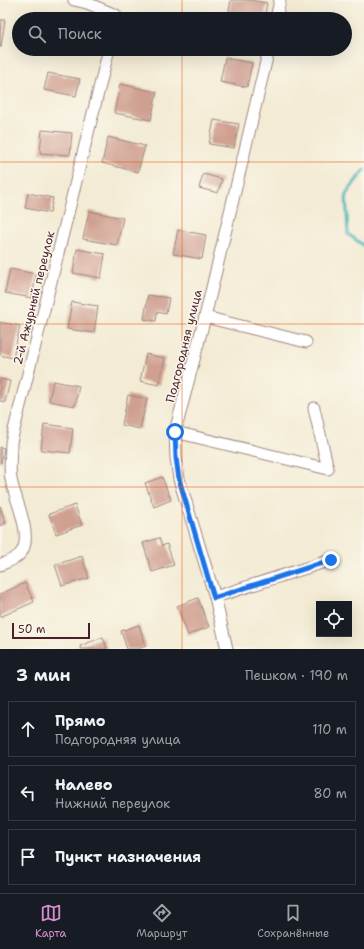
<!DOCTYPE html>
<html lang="ru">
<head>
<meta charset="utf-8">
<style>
  body { margin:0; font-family:"Shantell Sans",sans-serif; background:#242831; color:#f1f3f6 }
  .controls { position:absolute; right:12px; bottom:12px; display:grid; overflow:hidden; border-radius:0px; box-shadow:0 4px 16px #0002 }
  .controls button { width:36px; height:36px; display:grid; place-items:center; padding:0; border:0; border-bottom:1px solid #363941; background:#171b24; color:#f1f3f6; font:20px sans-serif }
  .scale { position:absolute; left:12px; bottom:10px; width:78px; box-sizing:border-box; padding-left:4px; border:2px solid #4a1f2b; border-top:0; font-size:11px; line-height:14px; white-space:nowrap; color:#4a1f2b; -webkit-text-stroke:3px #fbf7ec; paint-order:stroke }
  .stop { position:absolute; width:12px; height:12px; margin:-9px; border:3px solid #1a73e8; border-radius:50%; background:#fff }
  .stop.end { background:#1a73e8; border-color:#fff; box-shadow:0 1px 4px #0008 }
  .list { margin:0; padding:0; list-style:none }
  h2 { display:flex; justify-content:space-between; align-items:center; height:52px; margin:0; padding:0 16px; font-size:17px }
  h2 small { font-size:13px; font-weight:400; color:#9ea1a6 }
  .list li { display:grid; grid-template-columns:26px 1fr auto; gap:12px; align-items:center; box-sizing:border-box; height:56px; margin:0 8px 8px; padding:0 8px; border:1px solid #363941; border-radius:0px }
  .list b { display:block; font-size:15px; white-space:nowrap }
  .list p { margin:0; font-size:13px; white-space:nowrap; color:#9ea1a6 }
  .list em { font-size:13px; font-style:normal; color:#9ea1a6 }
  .icon { flex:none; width:22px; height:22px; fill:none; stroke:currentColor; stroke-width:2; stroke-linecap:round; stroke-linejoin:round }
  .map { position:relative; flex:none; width:364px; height:649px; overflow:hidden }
  .search { position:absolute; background:#171b24; box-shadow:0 4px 16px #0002; left:12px; right:12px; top:12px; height:44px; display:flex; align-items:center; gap:10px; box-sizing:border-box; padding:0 14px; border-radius:22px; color:#9ea1a6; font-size:15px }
  .sheet { height:244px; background:#171b24 }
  nav { display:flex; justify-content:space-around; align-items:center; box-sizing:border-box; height:56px; border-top:1px solid #363941; background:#171b24; font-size:11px; color:#9ea1a6 }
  nav a { display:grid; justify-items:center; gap:2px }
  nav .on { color:#d690ce }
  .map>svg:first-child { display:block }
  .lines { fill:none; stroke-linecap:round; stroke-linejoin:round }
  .stream { stroke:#42b1bc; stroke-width:3 }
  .building { fill:#cf9f8f }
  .minor-casing { stroke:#9e8580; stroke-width:13 }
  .minor { stroke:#fff; stroke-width:11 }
  .route { stroke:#1a73e8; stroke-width:5 }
  .grid { fill:none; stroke:#e8590c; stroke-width:1; stroke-opacity:0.55 }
  .labels { text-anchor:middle; stroke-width:3; stroke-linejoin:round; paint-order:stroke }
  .street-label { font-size:12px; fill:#4a1f2b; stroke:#fbf7ec }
</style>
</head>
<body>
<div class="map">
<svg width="364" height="649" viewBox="0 0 364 649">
  <rect width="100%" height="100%" fill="#fbf7ec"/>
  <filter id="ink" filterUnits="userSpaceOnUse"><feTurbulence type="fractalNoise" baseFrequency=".025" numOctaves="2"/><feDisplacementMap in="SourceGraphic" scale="8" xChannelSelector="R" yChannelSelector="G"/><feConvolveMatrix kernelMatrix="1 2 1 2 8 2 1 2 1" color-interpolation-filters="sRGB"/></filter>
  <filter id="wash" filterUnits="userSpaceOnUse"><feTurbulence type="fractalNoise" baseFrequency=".012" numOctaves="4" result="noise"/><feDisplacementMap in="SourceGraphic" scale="16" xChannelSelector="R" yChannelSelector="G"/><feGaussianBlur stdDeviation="0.9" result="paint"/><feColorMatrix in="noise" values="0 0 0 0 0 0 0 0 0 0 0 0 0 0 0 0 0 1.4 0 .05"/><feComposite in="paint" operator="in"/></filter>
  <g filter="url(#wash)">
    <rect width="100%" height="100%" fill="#f3ebd4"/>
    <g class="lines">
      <polyline class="stream" points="364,170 346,194 348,234 364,246"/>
    </g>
    <g id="blocks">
      <g class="building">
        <polygon points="231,0 249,0 267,3 264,19 242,19 228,16"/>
        <polygon points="0,20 5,20 1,47 0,47"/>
        <polygon points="225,58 252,63 247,87 220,82"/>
        <polygon points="48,73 80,79 76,96 44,90"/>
        <polygon points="120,84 157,92 151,120 114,113"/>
        <polygon points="214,120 239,124 234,148 209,144"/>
        <polygon points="42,130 72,133 70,155 40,153"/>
        <polygon points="108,137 145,146 138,172 102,163"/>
        <polygon points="203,174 222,179 218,193 199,188"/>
        <polygon points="28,193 53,198 50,213 25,208"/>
        <polygon points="89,211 123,218 117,245 83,239"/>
        <polygon points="178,230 206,235 202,259 173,254"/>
        <polygon points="77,249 105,254 101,278 73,273"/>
        <polygon points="10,269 36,274 32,298 5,293"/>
        <polygon points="148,295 169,298 166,314 157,312 156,321 144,319"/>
        <polygon points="72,302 98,306 94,333 67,329"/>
        <polygon points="0,322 20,326 13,358 0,355"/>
        <polygon points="146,354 165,358 159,385 140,381"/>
        <polygon points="0,379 10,381 5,403 0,401"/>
        <polygon points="53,381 79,386 75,406 49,401"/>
        <polygon points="128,395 147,399 140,429 122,425"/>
        <polygon points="44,424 73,428 70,453 41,450"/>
        <polygon points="0,447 4,448 1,463 0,463"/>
        <polygon points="162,477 171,500 154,507 145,483"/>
        <polygon points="75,505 82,525 56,534 49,514"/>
        <polygon points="0,506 6,523 0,526"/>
        <polygon points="159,538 162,546 167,544 174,565 152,572 143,543"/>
        <polygon points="82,556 89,578 62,586 55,565"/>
        <polygon points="25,583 34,602 0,617 0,594"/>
        <polygon points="198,598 209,627 188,635 177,606"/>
        <polygon points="139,625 146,646 138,649 127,649 121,631"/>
        <polygon points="103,637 107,649 81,649 80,646"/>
      </g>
    </g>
  </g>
  <g filter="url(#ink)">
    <use href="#blocks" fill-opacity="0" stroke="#9e8580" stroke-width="1"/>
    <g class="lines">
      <g class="minor-casing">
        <g id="minor">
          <polyline points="74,0 87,3 116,15 115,19"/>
          <polyline points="276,19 280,0"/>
          <polyline points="205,317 306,342"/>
          <polyline points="175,432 328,469 314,408"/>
          <path d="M0 565C7 562 14 560 19 555 36 540 14 498 11 479 9 468 11 454 11 442L109 49"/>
          <polyline points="215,597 331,560"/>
          <polyline points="227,649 215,597 179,479 176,458 175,432 205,317 269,49"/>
        </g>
      </g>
      <use href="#minor" class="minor"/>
    </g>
  </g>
  <g class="lines" filter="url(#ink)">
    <polyline class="route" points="175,432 176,458 179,479 214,598 331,560"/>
  </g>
  <path class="grid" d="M182 0V19M182 49V649M0 162H364M0 324H364M0 487H364"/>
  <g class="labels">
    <g class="street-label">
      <text transform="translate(34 298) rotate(-76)" y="4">2-й Ажурный переулок</text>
      <text transform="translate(184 346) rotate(-76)" y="4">Подгородняя улица</text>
    </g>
  </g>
</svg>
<div class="controls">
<button><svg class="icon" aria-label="locate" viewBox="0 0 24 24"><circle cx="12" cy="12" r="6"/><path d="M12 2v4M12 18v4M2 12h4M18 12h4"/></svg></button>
</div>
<div class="scale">50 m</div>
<div class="stop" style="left:175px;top:432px"></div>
<div class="stop end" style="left:331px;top:560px"></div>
<div class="search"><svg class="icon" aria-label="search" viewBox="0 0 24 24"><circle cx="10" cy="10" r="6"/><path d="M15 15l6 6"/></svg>Поиск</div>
</div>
<section class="sheet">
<h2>3 мин<small>Пешком · 190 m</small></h2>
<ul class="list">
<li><svg class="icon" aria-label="ahead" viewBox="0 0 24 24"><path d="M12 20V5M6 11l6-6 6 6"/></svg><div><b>Прямо</b><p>Подгородняя улица</p></div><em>110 m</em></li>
<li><svg class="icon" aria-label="left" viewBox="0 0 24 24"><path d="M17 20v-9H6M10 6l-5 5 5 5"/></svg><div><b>Налево</b><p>Нижний переулок</p></div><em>80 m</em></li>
<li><svg class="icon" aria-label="arrive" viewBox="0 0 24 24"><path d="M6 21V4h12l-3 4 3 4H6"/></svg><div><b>Пункт назначения</b></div></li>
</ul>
</section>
<nav>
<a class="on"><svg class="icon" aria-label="map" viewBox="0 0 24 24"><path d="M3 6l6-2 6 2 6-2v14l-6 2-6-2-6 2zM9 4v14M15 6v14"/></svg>Карта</a>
<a><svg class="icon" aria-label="directions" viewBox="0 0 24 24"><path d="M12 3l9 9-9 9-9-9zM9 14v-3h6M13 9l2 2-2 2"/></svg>Маршрут</a>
<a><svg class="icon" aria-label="saved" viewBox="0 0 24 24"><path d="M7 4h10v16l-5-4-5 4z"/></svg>Сохранённые</a>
</nav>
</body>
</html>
